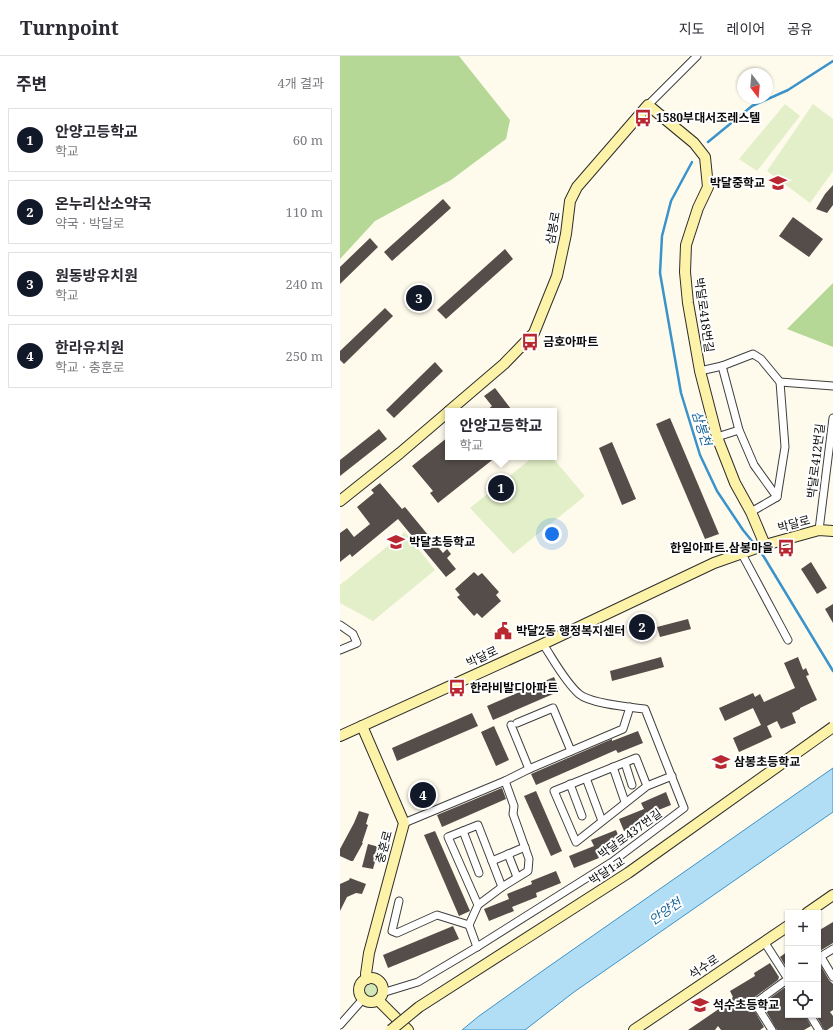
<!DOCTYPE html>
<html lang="ko">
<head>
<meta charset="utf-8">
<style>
  body { margin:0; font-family:"Noto Serif","Noto Sans KR",serif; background:#f2f2f3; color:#2b2b33 }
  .controls { position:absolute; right:12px; bottom:12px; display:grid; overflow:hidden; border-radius:0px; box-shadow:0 1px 3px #0004 }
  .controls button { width:36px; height:36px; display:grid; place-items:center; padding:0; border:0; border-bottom:1px solid #e1e1e2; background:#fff; color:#2b2b33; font:20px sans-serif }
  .compass { position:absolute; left:397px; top:12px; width:36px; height:36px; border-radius:50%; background:#fff; box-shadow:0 1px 3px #0004; rotate:164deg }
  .you { position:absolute; left:212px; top:478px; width:14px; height:14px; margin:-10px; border:3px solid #fff; border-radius:50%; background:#1a73e8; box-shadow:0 0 0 6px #1a73e833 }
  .badge { display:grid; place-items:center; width:26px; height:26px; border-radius:50%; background:#111827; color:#fff; font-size:13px; font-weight:700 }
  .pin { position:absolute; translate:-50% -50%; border:2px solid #fff; box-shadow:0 1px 4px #0006 }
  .popup { position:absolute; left:105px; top:352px; width:112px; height:52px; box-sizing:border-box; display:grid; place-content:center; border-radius:0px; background:#fff; filter:drop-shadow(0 1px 3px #0005); font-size:13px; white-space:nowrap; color:#7c7c81 }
  .popup b { font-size:15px; color:#2b2b33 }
  .popup::after { content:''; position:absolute; left:50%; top:100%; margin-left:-8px; border:8px solid transparent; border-top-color:#fff }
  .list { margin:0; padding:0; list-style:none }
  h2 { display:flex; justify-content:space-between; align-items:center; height:52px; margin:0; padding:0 16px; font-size:17px }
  h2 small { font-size:13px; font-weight:400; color:#7c7c81 }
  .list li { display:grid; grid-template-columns:26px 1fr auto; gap:12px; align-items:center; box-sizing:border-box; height:64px; margin:0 8px 8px; padding:0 8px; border:1px solid #e1e1e2; border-radius:0px }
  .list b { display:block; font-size:15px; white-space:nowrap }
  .list p { margin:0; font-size:13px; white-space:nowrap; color:#7c7c81 }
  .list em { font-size:13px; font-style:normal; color:#7c7c81 }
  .icon { flex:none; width:22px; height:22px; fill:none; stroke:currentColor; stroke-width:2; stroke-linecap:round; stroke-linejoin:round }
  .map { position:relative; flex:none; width:493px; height:974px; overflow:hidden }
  header { display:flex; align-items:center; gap:24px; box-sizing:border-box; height:56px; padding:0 20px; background:#fff; border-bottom:1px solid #e1e1e2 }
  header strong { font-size:19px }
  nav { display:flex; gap:22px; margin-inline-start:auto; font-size:14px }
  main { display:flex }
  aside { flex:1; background:#fff }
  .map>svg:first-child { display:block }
  .green { fill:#d1e8b6 }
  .forest { fill:#b5d896 }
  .pitch { fill:#e2efc8 }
  .water { fill:#b1ddf5; stroke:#3a93ca }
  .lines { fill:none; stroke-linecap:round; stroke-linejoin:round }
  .stream { stroke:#3a93ca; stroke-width:2.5 }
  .building { fill:#554d49 }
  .street-casing { stroke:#3f3f3f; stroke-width:9 }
  .secondary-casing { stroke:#2e2e2e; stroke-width:12 }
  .street { stroke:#fff; stroke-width:7 }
  .secondary { stroke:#fdf3a8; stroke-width:10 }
  .secondary-bridge-casing { stroke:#2e2e2e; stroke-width:12; stroke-linecap:butt }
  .secondary-bridge { stroke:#fdf3a8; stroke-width:10 }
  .labels { text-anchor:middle; stroke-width:4; stroke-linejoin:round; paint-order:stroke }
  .poi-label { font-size:12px; font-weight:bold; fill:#0c0c0c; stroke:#fff; text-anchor:start }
  .street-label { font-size:12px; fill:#0c0c0c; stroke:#fff }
  .water-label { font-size:13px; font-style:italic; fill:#18649b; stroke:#fff }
</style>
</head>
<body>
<header>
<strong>Turnpoint</strong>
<nav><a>지도</a><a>레이어</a><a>공유</a></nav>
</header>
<main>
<aside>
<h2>주변<small>4개 결과</small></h2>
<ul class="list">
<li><span class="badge">1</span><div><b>안양고등학교</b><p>학교</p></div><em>60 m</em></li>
<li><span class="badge">2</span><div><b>온누리산소약국</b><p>약국 · 박달로</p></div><em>110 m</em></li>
<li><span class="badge">3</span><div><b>원동방유치원</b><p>학교</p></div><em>240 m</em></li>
<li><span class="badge">4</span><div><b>한라유치원</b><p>학교 · 충훈로</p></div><em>250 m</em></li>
</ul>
</aside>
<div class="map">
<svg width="493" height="974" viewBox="0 0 493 974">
  <rect width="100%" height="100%" fill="#fffbec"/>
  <circle class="green" cx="31" cy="934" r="6"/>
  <g class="forest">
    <polygon points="0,0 119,0 170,64 166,83 111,124 35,165 0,203"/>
    <polygon points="493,227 493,291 447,273"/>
  </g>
  <g class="pitch">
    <polygon points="445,48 460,60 417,115 399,103"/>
    <polygon points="473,48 493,63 493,115 470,147 427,115"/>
    <polygon points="193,401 212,401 245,440 173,498 130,452"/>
    <polygon points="65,476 95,514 33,565 0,547 0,529"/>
  </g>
  <polygon class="water" points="493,712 493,756 234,936 185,974 122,974 139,960 208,911"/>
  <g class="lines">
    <g class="stream">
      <polyline points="368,86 412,50 448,34 493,5"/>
      <polyline points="352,106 331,145 322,180 320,217 341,337 360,399 377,435 403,474 416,490"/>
      <polyline points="419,494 424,501 493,615"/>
    </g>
  </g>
  <g class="building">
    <polygon points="493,129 493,149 487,157 476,153 485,138"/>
    <polygon points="103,143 111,152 52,205 44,196"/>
    <polygon points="453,161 483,183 469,201 439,180"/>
    <polygon points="30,182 38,191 0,228 0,211"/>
    <polygon points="165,193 173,203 106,263 97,254"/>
    <polygon points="45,252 53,260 4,308 0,304 0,295"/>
    <polygon points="95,306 103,315 54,362 46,354"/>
    <polygon points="155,332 171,353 168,355 146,355 152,350 144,340"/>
    <polygon points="330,362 379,478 365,483 316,368"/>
    <polygon points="39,373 47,383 0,420 0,404"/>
    <polygon points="108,381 108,401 156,401 98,447 90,437 93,435 72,410"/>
    <polygon points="272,386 296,443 282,449 259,392"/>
    <polygon points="40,427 62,453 65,451 103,497 107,493 111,498 107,502 116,513 106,521 58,463 12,501 10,498 0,506 0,477 7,472 14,481 30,468 17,451 34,437 31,434"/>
    <polygon points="471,506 487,532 477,538 461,513"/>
    <polygon points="134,516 138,520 142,517 159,536 156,539 161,545 142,562 137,557 134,560 117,541 120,539 115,533"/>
    <polygon points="493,548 493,567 485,553"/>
    <polygon points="348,563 351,573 320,581 317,571"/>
    <polygon points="321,601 324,611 272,625 270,615"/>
    <polygon points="458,601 463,614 466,612 469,619 466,620 477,644 460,652 460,653 452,657 456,667 441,673 437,665 427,670 432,681 399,696 393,682 421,669 413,652 385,665 379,652 413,637 415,641 420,638 424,646 455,632 444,607"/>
    <polygon points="214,621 220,635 153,664 147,650"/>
    <polygon points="132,657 138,670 57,705 52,692"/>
    <polygon points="154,670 169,704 156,710 141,676"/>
    <polygon points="298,675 303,687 278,697 276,694 196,729 191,718 272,683 272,685"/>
    <polygon points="162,732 166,743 102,771 97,759"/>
    <polygon points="196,735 222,795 211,800 184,740"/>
    <polygon points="326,736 331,749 306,759 309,765 284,775 279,763 304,753 301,747"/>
    <polygon points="19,755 29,758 26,768 28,769 22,787 23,787 13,805 11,805 0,800 0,793 14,767"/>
    <polygon points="276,774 281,786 256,796 259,802 234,812 229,800 254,790 251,784"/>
    <polygon points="95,775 130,855 119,860 84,779"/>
    <polygon points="28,788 39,791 33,813 22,811"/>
    <polygon points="216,815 221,827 196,837 197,841 172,851 174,855 149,865 144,853 169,843 167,838 192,828 191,825"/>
    <polygon points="10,822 26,828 22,838 16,837 7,841 0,855 0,828 9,824"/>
    <polygon points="493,866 493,887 478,896 478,875"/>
    <polygon points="113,870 119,883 48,912 43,899"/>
    <polygon points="448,895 448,914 440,901"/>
    <polygon points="430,907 439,921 438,924 412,943 410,947 424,971 420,974 381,974 378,970 375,974 348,974 389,946 388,944 393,941 390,935 415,920 414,917"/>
    <polygon points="481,910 489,924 493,928 493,954 490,956 493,960 493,970 487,974 484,974 476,959 478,959 478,912"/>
    <polygon points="444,932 448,932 448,959 465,959 471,970 464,974 437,974 422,948"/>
  </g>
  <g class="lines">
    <g class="street-casing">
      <g id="street">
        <polyline points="308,49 357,0"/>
        <polyline points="382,310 399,374 414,409 437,441"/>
        <polyline points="360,315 382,310 413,298 421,303 440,326 445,391 437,441 411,456"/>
        <polyline points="440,326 493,330"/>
        <polyline points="377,381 399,374"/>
        <polyline points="479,474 493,362"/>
        <polyline points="402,498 448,584"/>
        <polyline points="0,569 13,578 17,587 0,594"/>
        <polyline points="177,667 213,652 231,695"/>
        <polyline points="171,669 189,713"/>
        <polyline points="285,707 292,729"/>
        <polyline points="273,711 285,746"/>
        <polyline points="246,722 262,765"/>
        <polyline points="230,728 242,760"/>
        <polyline points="307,730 296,702 214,735 236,786 307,730 332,720"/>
        <polyline points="64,767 165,725 189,713 283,673 290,651"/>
        <polyline points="123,775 139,817"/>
        <polyline points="168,798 177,821"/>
        <polyline points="152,805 185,791"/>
        <polyline points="59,845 52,875 57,877 97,859 129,869"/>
        <polyline points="138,849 108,781 138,769 162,831"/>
        <polyline points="425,887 448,923"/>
        <polyline points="137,891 129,869 138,849 162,831 188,815 189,803 173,758 174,750 165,725"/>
        <polyline points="481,901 493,921"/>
        <polyline points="478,902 493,893"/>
        <path d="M42 937 78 926 137 891 272 806 344 752 305 653C289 651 251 648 239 638 225 626 213 603 203 588"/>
        <polyline points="470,959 479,974"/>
        <polyline points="0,969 23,943"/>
        <polyline points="432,974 415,947 448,923"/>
      </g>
    </g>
    <g class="secondary-casing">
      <g id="secondary">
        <polyline points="109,355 164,308 194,277 217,220 226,178 230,145 237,131 308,49 354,87 365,101 368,131 358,152 346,189 345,216 348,247 360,315 377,381 395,427 411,456 425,489"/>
        <polyline points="0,445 60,397 108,356"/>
        <polyline points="22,670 64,767 29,897 26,918 27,923"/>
        <polyline points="0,680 203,588 374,507 425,489 479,474 493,475"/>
        <polyline points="467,857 493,839"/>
        <circle cx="31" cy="934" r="12"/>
        <polyline points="38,944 68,974"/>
        <polyline points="294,974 448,870"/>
      </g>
    </g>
    <use href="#street" class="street"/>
    <use href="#secondary" class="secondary"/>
    <g class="secondary-bridge-casing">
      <polyline id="secondary-bridge" points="51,974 79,951 288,817 493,671"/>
    </g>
    <use href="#secondary-bridge" class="secondary-bridge"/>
  </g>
  <defs>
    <g id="bus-bare" transform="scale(1.38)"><path d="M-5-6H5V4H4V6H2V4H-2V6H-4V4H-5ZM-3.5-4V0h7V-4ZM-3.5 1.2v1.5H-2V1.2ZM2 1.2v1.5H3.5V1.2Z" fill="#b92730" stroke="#fff" stroke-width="2.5" paint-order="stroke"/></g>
    <g id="school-bare" transform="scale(1.38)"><path d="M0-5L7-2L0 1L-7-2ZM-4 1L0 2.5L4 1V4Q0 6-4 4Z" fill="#b92730" stroke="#fff" stroke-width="2.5" paint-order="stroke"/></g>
    <g id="civic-bare" transform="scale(1.38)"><path d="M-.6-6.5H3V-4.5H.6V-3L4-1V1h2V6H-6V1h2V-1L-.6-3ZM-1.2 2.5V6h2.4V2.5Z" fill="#b92730" stroke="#fff" stroke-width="2.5" paint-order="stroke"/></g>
  </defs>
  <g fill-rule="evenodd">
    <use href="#bus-bare" x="303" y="62"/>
    <use href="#school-bare" x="438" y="127"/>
    <use href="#bus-bare" x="190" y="286"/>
    <use href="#school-bare" x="56" y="486"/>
    <use href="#bus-bare" x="446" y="492"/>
    <use href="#civic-bare" x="163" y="575"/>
    <use href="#bus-bare" x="117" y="632"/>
    <use href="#school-bare" x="381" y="706"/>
    <use href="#school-bare" x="360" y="949"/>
  </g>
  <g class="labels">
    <g class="poi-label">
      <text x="316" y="66">1580부대서조레스텔</text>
      <text x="425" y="131" text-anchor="end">박달중학교</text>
      <text x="203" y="290">금호아파트</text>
      <text x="69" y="490">박달초등학교</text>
      <text x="433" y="496" text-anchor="end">한일아파트.삼봉마을</text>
      <text x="176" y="579">박달2동 행정복지센터</text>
      <text x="130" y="636">한라비발디아파트</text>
      <text x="394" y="710">삼봉초등학교</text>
      <text x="373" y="953">석수초등학교</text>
    </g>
    <g class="street-label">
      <text transform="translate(213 172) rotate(-80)" y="4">삼봉로</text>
      <text transform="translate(364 259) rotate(82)" y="4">박달로418번길</text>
      <text transform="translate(476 405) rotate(-83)" y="4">박달로412번길</text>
      <text transform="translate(454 468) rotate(-15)" y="4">박달로</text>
      <text transform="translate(142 601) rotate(-25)" y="4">박달로</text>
      <text transform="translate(290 778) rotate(-36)" y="4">박달로437번길</text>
      <text transform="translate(44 791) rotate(-75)" y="4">충훈로</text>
      <text transform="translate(267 815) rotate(-33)" y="4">박달1교</text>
      <text transform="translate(364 911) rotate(-34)" y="4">석수로</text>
    </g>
    <g class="water-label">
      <text transform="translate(362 372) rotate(72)" y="5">삼봉천</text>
      <text transform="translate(325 855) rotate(-35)" y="5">안양천</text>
    </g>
  </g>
</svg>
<div class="controls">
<button>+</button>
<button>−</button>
<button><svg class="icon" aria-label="locate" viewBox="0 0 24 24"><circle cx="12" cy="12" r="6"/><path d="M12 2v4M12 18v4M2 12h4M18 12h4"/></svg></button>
</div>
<svg class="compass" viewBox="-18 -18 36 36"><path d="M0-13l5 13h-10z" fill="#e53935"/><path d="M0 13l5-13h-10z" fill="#7c7c81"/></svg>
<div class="you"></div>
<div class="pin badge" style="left:161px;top:432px">1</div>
<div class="popup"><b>안양고등학교</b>학교</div>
<div class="pin badge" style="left:302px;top:571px">2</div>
<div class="pin badge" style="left:79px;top:242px">3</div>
<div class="pin badge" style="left:83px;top:739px">4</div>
</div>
</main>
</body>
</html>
